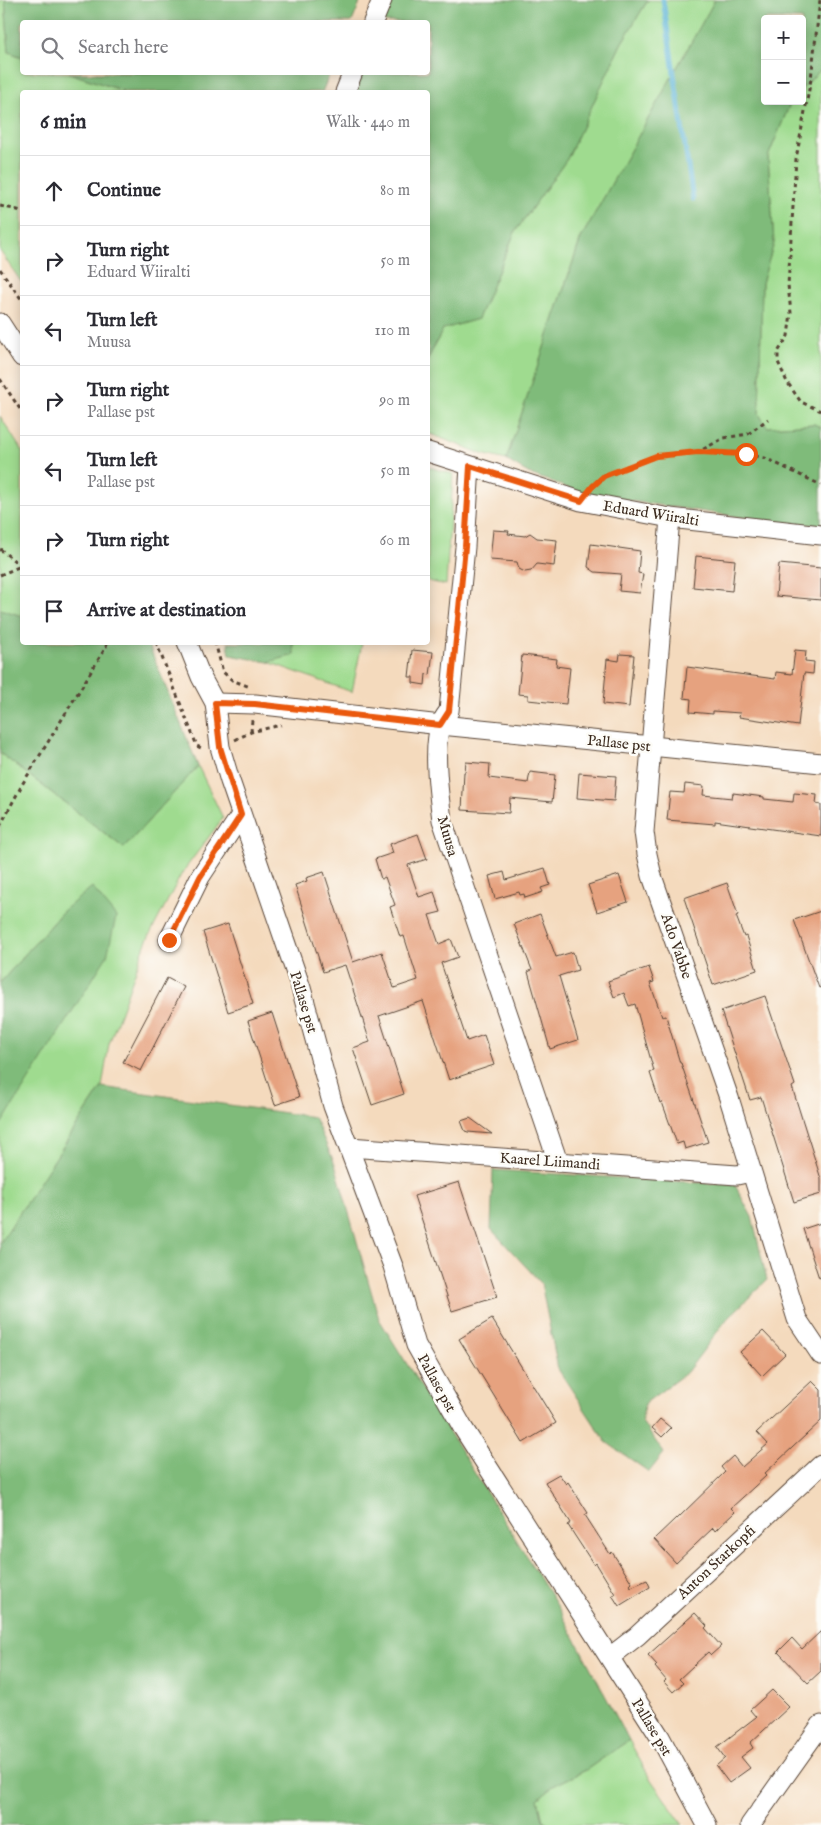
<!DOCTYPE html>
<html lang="en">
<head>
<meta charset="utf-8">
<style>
  body { margin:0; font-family:"IM FELL English",serif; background:#f2f2f3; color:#2b2b33 }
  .controls { position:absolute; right:15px; top:15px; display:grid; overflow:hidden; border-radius:5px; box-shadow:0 2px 12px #0003 }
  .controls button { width:45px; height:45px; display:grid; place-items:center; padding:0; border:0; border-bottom:1px solid #e1e1e2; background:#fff; color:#2b2b33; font:25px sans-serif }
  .stop { position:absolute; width:15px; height:15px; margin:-11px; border:4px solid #ea580c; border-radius:50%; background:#fff }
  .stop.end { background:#ea580c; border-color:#fff; box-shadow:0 1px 5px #0008 }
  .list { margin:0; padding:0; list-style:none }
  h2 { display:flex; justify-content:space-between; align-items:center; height:65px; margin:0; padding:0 20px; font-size:21px }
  h2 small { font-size:16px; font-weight:400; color:#7c7c81 }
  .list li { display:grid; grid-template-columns:32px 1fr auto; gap:15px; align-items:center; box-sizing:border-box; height:70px; padding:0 20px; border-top:1px solid #e1e1e2 }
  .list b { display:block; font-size:19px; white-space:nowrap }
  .list p { margin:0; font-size:16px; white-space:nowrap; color:#7c7c81 }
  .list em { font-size:16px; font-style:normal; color:#7c7c81 }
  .icon { flex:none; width:28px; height:28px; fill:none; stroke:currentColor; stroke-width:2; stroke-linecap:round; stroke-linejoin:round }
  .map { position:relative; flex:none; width:821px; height:1825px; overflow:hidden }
  .search { position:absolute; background:#fff; box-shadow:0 2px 12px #0003; left:20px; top:20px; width:410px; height:55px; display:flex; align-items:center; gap:12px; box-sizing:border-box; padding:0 18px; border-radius:5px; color:#7c7c81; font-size:19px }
  .panel { position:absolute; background:#fff; box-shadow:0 2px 12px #0003; left:20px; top:90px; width:410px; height:555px; border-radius:5px }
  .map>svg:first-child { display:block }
  .green { fill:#9fdb8f; stroke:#6d8256 }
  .forest { fill:#7fbb7a; stroke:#5d724c }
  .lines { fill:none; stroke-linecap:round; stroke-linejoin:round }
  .stream { stroke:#58b2d5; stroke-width:5 }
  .building { fill:#e6a27f }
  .minor-casing { stroke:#574436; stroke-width:21 }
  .path { stroke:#574436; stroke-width:3; stroke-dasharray:4 4; stroke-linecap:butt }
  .minor { stroke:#fff; stroke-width:19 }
  .route { stroke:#ea580c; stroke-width:6 }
  .labels { text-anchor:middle; stroke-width:5; stroke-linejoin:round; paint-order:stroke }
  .street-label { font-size:15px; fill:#3b2a1e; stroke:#fdfcf7 }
</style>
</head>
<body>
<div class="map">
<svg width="821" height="1825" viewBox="0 0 821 1825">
  <rect width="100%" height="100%" fill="#fdfcf7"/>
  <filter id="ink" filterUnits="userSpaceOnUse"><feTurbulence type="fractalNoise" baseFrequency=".02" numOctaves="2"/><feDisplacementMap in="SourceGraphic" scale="10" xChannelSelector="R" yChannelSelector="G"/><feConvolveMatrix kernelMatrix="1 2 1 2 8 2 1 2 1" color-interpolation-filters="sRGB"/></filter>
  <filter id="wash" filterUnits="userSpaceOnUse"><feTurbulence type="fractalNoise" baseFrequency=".0096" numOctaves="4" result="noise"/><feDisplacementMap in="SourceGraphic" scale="20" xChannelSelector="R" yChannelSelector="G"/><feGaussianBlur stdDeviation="1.12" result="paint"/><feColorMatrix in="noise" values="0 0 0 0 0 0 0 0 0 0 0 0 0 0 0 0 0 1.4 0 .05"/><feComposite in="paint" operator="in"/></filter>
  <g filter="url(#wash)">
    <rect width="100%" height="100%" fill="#f4dabd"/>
    <g class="green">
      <polygon points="0,0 5,0 9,52 22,57 22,72 69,73 127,92 22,92 22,283 0,251"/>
      <polygon points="648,0 715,0 581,238 506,460 482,454 428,433 428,359 443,329 478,319 515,232 567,159 621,44"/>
      <polygon points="821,69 821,427 814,424 767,427 759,414 762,283 774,243 768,157 791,101 802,101 802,89"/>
      <polygon points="0,416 22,451 22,616 0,609"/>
      <polygon points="428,467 453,474 446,585 428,581"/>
      <polygon points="293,643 362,643 352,692 268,662 294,655"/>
      <polygon points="0,753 124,848 198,766 223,818 182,873 146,942 109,1044 102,1087 0,1243 0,1124 62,912 0,983"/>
      <polygon points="629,1740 649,1777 683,1825 550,1825 543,1820 538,1799 553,1786 586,1770"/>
    </g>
    <g class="forest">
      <polygon points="5,0 361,0 352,22 22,22 22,57 9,52"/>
      <polygon points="386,0 648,0 621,44 567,159 515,232 478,319 443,329 428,359 428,92 349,92 357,73 428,72 428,22 377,22"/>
      <polygon points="715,0 821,0 821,69 802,89 802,19 765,19 765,101 791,101 768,157 774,243 762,283 759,414 767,427 814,424 821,427 821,526 767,521 584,494 530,474 506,460 581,238"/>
      <polygon points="69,73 330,73 322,92 127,92"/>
      <polygon points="0,609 22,616 22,642 148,643 198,766 124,848 0,753"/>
      <polygon points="228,643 293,643 294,655 268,662 230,655"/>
      <polygon points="92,887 116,917 107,956 0,1126 0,983 62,912"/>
      <polygon points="102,1087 314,1117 335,1164 379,1319 558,1607 629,1740 586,1770 553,1786 538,1799 543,1820 550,1825 0,1825 0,1243"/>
      <polygon points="493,1170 735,1185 752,1217 767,1280 727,1319 687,1372 644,1404 642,1422 664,1453 649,1472 606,1442 558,1369 541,1283 491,1229"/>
    </g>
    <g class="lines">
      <polyline class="stream" points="663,0 693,199"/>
    </g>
    <g id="blocks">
      <g class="building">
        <polygon points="493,530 509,531 508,534 525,536 530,533 537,538 557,540 554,566 537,564 531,571 525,572 519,569 517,562 490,560"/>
        <polygon points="591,544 640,551 638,573 643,574 640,593 619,591 621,574 595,572 588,567"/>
        <polygon points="696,556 735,560 732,591 693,587"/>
        <polygon points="779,564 821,568 821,600 776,596"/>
        <polygon points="412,650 433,652 430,675 426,674 425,685 413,683 413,677 409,677"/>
        <polygon points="795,650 806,651 805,661 814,662 813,674 804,673 798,726 739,717 740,713 713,711 713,714 690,712 691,699 684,698 687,667 775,679 776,672 792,674"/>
        <polygon points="620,654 634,655 629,707 603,704 607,659 619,661"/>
        <polygon points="522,655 557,659 556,666 570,668 566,704 528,700 528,695 518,694"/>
        <polygon points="466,762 490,764 489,778 528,783 530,772 555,775 552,802 510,798 509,813 462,810 464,772 465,772"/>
        <polygon points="579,773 616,776 614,801 577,798"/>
        <polygon points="685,784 704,786 703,795 732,798 733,793 764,797 764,799 793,802 794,793 817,795 816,804 821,805 821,836 715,821 715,824 667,820 670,792 684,793"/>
        <polygon points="418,834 427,859 408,865 419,897 434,892 441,912 429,915 439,944 451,939 458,957 441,963 467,1041 484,1035 494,1065 449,1080 423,1001 379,1016 404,1094 372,1105 353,1048 370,1042 345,965 323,972 295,885 307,881 306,878 324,872 353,962 382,952 394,988 418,980 404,936 400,937 390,907 395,905 385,877 381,879 375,859 393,853 390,844"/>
        <polygon points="545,868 550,885 541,888 543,892 525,898 524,894 520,895 519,892 495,899 489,876 504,872 506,880"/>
        <polygon points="619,875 628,902 597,912 588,885"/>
        <polygon points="727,883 738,915 736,916 744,937 746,936 757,970 713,985 684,898"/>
        <polygon points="821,911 821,987 819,988 794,920"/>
        <polygon points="540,914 556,957 573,952 578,970 559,976 578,1040 550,1049 528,972 532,970 514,924"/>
        <polygon points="228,924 253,1004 228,1012 203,932"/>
        <polygon points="649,967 654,982 650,983 662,1017 666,1016 680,1063 681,1063 708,1142 685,1149 683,1142 677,1144 662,1102 660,1103 650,1073 654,1071 635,1004 629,1006 624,993 614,997 608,981"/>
        <polygon points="167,978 184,987 141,1071 123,1062"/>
        <polygon points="765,996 795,1085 792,1087 821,1179 821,1194 794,1202 761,1097 750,1100 721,1011"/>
        <polygon points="272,1013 299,1097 275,1105 248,1021"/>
        <polygon points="470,1118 492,1134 468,1132 465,1131 461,1121"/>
        <polygon points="459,1182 497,1297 452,1311 414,1196"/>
        <polygon points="821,1223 821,1277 819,1278 803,1229"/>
        <polygon points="492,1319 556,1423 523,1443 459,1339"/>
        <polygon points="763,1331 785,1354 762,1376 740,1352"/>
        <polygon points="812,1381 821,1390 821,1421 764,1474 766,1476 731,1508 735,1512 715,1531 713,1528 676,1563 654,1539 676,1518 677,1519 725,1472 721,1467 733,1456 742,1467 768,1444 757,1432"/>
        <polygon points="660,1419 671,1428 662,1437 652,1428"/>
        <polygon points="559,1474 566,1484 568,1482 588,1513 585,1515 610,1554 612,1552 632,1583 630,1585 631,1587 647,1580 650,1587 619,1606 612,1595 615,1594 596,1563 594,1565 575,1536 568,1525 571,1523 545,1482"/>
        <polygon points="695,1613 707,1626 705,1628 721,1646 711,1655 708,1652 679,1679 683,1683 673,1692 664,1682 666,1680 655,1667 657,1665 648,1655"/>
        <polygon points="821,1631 821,1671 808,1683 778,1652 792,1638 802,1649"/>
        <polygon points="772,1690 789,1707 750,1743 753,1748 741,1757 750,1768 729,1783 716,1766 725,1758 717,1747 756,1717 750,1710"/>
      </g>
    </g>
  </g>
  <g filter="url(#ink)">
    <use href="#blocks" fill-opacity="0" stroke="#574436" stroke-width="1"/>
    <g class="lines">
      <g class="minor-casing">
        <g id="minor">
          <polyline points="373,22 382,0"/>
          <polyline points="345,92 353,72"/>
          <polyline points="0,323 22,357"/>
          <polyline points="428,452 581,501 670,518 821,535"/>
          <path d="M470 466 465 547 449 711C446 715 442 720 441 724 432 747 439 795 442 820L558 1162"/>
          <polyline points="670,518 644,832 647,854 652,876 729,1098 797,1319 821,1355"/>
          <polyline points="187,642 201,677 215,703 220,747 230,781 301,988 333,1106 393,1266 416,1345 463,1428 660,1737 707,1825"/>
          <polyline points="215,703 255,704 441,725 821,763"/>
          <polyline points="169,940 200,877 241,815"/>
          <polyline points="349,1147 737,1175 751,1172"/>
          <polyline points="610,1657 637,1636 821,1465"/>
          <polyline points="750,1825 821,1725"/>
        </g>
      </g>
      <g class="path">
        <polyline points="820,0 811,79 796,159 788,285 791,313 788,336 778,352 778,362 787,382 801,402 821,411"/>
        <polyline points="0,206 22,211"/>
        <polyline points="0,269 22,300"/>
        <polyline points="0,379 22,412"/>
        <polyline points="699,452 746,454 765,458 821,485"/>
        <polyline points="592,487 604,476 656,456 698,452 724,438 748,434 768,419"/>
        <polyline points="0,549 22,567"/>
        <polyline points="0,575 21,566"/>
        <polyline points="156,642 197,746 203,749"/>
        <polyline points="215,642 223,672 232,680 250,687"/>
        <polyline points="251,732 252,720"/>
        <polyline points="235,740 251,732 281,725"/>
        <polyline points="0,826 23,783 106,647 107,642"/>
      </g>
      <use href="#minor" class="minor"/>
    </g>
  </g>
  <g class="lines" filter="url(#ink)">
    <polyline class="route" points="169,940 200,877 241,815 220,747 215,703 255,704 440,725 449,711 465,547 470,466 581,501 592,487 604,476 656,456 698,452 746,454"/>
  </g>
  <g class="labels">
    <g class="street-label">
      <text transform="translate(651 513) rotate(9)" y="5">Eduard Wiiralti</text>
      <text transform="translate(619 743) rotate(6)" y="5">Pallase pst</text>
      <text transform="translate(448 836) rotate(74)" y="5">Muusa</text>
      <text transform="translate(677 946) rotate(71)" y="5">Ado Vabbe</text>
      <text transform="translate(304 1002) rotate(73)" y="5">Pallase pst</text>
      <text transform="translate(550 1161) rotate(4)" y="5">Kaarel Liimandi</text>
      <text transform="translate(437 1383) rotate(61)" y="5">Pallase pst</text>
      <text transform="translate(716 1562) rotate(-43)" y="5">Anton Starkopfi</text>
      <text transform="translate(652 1727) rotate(59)" y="5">Pallase pst</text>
    </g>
  </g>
</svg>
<div class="controls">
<button>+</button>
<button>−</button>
</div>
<div class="stop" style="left:746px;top:454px"></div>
<div class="stop end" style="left:169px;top:940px"></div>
<div class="search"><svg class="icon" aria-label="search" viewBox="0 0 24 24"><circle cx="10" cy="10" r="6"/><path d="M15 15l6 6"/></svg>Search here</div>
<section class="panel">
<h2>6 min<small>Walk · 440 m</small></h2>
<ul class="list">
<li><svg class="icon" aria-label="ahead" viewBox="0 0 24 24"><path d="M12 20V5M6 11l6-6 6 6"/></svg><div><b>Continue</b></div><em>80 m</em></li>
<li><svg class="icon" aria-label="right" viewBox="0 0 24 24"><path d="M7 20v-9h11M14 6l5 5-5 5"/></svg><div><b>Turn right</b><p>Eduard Wiiralti</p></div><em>50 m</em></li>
<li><svg class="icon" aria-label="left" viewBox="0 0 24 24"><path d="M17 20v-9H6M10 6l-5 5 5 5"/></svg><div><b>Turn left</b><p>Muusa</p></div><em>110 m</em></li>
<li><svg class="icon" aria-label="right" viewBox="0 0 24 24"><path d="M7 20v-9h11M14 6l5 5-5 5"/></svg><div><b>Turn right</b><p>Pallase pst</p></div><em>90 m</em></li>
<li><svg class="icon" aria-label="left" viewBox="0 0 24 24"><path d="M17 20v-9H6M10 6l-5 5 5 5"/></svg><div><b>Turn left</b><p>Pallase pst</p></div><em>50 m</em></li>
<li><svg class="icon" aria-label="right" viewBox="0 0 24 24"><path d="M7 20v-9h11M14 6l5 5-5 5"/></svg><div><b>Turn right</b></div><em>60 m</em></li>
<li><svg class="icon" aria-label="arrive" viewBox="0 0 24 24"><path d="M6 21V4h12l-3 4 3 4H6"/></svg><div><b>Arrive at destination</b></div></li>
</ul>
</section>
</div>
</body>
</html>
